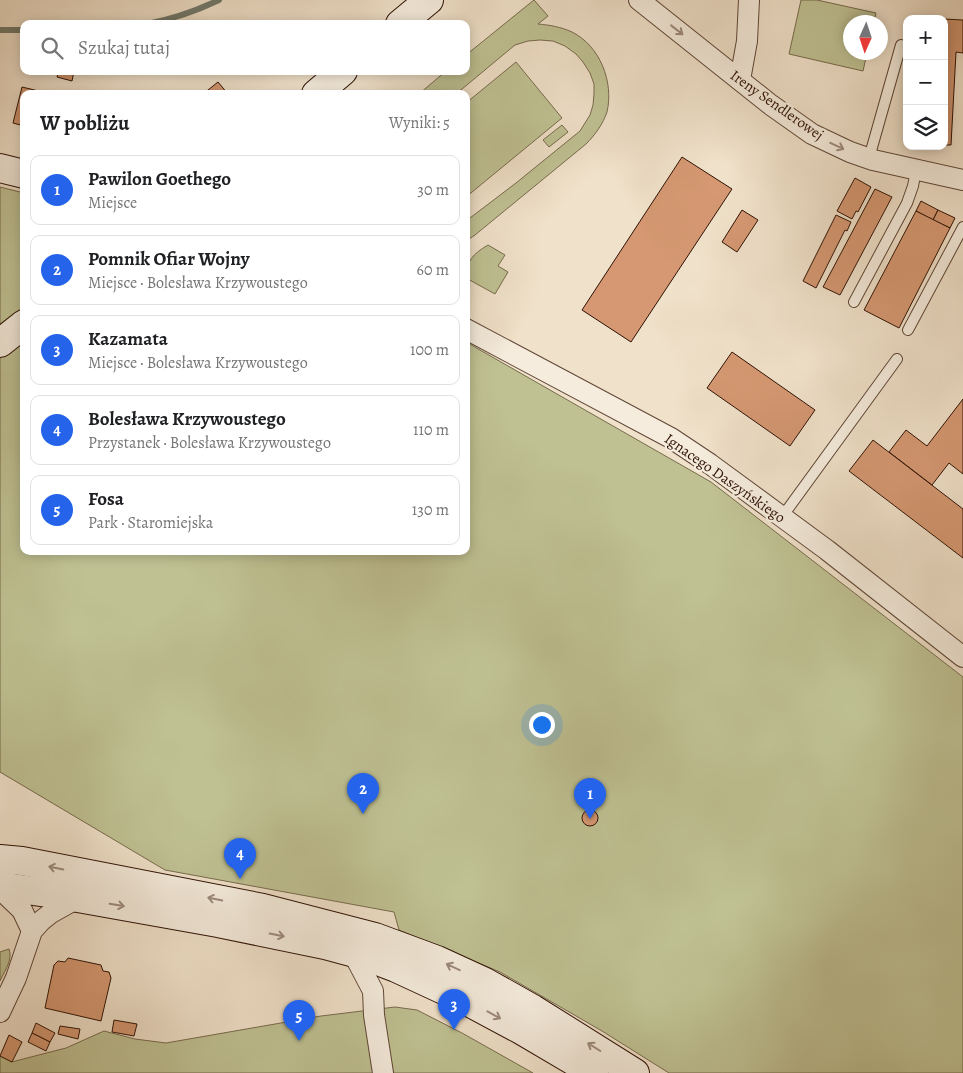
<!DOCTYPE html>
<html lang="pl">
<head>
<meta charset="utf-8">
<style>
  body { margin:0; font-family:Alegreya,serif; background:#f6f6f6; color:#202124 }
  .controls { position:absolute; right:15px; top:15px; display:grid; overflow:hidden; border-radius:10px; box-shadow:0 2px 12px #0003 }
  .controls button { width:45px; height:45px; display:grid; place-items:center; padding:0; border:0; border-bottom:1px solid #e0e0e0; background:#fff; color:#202124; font:25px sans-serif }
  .compass { position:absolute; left:843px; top:15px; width:45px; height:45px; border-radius:50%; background:#fff; box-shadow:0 2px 12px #0003; rotate:183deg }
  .you { position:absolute; left:541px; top:724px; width:18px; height:18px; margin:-12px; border:4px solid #fff; border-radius:50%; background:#1a73e8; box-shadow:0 0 0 8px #1a73e833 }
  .badge { display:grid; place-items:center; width:32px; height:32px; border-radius:50%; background:#2563eb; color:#fff; font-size:16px; font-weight:700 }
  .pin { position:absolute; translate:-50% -41px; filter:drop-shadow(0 1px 2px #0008) }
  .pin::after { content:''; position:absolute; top:26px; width:18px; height:15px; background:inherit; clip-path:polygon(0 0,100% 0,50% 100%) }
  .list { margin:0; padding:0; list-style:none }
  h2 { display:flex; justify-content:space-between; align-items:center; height:65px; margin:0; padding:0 20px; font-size:21px }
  h2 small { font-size:16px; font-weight:400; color:#757577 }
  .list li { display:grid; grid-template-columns:32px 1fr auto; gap:15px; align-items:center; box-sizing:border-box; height:70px; margin:0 10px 10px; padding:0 10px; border:1px solid #e0e0e0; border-radius:10px }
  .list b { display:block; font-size:19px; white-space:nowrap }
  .list p { margin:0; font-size:16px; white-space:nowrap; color:#757577 }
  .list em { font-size:16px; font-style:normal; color:#757577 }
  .icon { flex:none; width:28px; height:28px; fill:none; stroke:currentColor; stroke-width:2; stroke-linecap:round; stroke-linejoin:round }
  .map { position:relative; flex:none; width:963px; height:1073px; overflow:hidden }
  .search { position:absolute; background:#fff; box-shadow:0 2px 12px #0003; left:20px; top:20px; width:450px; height:55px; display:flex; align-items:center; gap:12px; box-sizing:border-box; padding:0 18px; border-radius:10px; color:#757577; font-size:19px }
  .panel { position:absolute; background:#fff; box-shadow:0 2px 12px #0003; left:20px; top:90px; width:450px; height:465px; border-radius:10px }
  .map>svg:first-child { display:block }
  .green { fill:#bfc193; stroke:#776a4c }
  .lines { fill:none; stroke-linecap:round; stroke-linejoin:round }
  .stream { stroke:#70796c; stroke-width:6 }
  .building { fill:#d59872; stroke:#2f1205 }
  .lane-casing { stroke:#5f4636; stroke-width:12 }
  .street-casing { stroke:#5f4636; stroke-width:22 }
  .secondary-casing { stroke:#2f1205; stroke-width:30 }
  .lane { stroke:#f5ecdd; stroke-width:10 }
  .street { stroke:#f5ecdd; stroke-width:20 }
  .secondary { stroke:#f5ecdd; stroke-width:28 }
  .oneway { stroke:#9c8a7c }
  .labels { text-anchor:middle; stroke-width:4.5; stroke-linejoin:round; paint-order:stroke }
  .street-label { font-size:15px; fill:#2f1205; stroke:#f5ecdd }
</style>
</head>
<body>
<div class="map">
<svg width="963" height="1073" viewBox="0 0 963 1073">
  <rect width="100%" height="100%" fill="#f0e1ca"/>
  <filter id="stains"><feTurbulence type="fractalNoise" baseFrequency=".004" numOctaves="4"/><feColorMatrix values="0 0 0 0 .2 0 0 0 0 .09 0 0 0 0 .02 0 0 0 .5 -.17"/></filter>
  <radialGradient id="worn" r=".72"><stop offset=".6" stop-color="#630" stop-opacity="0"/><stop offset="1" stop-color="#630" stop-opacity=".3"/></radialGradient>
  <g class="green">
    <path d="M534 0 548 16 538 24C550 25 561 27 572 32 600 46 614 82 607 112 603 124 595 135 586 144L475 235 466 241V221L516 183 580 131 590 115 593 105 594 94V84L590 73 583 62 576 54 565 46 553 41 540 40 528 41 515 45 456 94H419L446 71H466V55Z"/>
    <polygon points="801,0 817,0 876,13 874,22 850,22 850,52 867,53 863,71 789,54"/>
    <polygon points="516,62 562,118 466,197 466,103"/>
    <polygon points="562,125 568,132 549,147 543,140"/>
    <polygon points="0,187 24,193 24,551 466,551 466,342 711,482 963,677 963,1073 669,1073 602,1031 500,972 399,930 394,912 165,870 0,772"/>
    <path d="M488 245 505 255 498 266 508 272 495 294 466 278C466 261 473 254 488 245Z"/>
    <path d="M9 949C13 960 5 970 0 981V952Z"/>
    <polygon points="395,1007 417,1010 462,1033 533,1073 0,1073 0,1056 12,1062 27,1058 66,1048 104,1031 135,1039 166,1043 321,1016"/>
  </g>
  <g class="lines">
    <g class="stream">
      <path d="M147 24C173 19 196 11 219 0"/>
      <polyline points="0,30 24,30"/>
    </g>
  </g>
  <g class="building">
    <polygon points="944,19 963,20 963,53 956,52 951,145 944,145"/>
    <polygon points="59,71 74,71 72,81 57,77"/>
    <polygon points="218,82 228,94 203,94"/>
    <polygon points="22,87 51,94 24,94 24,126 13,123"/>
    <polygon points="907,104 907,143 905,143"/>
    <polygon points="682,157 732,189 631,342 582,310"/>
    <polygon points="855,178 871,187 858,212 856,211 852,219 837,211"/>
    <polygon points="875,189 892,197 840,295 823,287"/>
    <polygon points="921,201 938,210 933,220 916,211"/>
    <polygon points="742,210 758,220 737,252 722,242"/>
    <polygon points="938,210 955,218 950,228 933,220"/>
    <polygon points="916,211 950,228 899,328 864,310"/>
    <polygon points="836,215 851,222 847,231 845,230 816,288 803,281"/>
    <polygon points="732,352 815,410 790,446 707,388"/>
    <polygon points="963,399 963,474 949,463 932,485 889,452 906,430 927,446"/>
    <polygon points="873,440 963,509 963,558 849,471"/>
    <circle cx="590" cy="818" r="8"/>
    <polygon points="68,958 101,965 103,971 109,972 111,978 101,1021 45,1008 54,965 58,961 65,962"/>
    <polygon points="114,1020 137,1024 134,1036 112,1032"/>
    <polygon points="36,1023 55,1033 50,1042 32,1033"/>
    <polygon points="60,1026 80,1029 78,1039 58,1034"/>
    <polygon points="32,1033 50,1042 46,1051 28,1042"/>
    <polygon points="9,1035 22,1042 12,1062 0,1056"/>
  </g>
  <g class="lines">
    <g class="lane-casing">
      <g id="lane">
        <polyline points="869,158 901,45"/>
        <polyline points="854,302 907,203 913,186 916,170"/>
        <polyline points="908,330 963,227"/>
        <polyline points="782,517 897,359"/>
      </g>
    </g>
    <g class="street-casing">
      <g id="street">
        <polyline points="639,0 771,105 812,134 850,152 873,160 963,180"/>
        <polyline points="740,80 747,41 749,0"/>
        <polyline points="466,329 671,438 710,464 827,550 963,657"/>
        <polyline points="0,889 22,910 32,931"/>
        <polyline points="353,953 373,991 374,1015 383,1073"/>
        <polyline points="0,1012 16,978 32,931 41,921 51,913 78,898"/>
      </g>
    </g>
    <g class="secondary-casing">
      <g id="secondary">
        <polyline points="400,24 429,0"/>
        <polyline points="316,94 343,71"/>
        <polyline points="0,168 24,174"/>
        <polyline points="0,343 24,324"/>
        <polyline points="0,859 22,861 263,908 375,937 437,960 485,982 533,1009 635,1073"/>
        <polyline points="0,886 61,895 218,923 325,945 362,955 396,968 463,999 521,1030 594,1073"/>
      </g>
    </g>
    <use href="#lane" class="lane"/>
    <use href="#street" class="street"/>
    <use href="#secondary" class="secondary"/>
  </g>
  <defs><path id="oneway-shaft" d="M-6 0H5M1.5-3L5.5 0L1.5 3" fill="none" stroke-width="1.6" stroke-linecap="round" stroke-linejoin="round" transform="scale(1.25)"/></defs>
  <g class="oneway">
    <use href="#oneway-shaft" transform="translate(677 30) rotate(38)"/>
    <use href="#oneway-shaft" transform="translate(837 146) rotate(25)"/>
    <use href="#oneway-shaft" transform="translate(56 868) rotate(-169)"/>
    <use href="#oneway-shaft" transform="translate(215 899) rotate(-169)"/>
    <use href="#oneway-shaft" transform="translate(117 905) rotate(10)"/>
    <use href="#oneway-shaft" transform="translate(277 935) rotate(11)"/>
    <use href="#oneway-shaft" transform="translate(453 967) rotate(-155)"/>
    <use href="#oneway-shaft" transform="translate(494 1015) rotate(29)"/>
    <use href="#oneway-shaft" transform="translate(594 1047) rotate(-148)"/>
  </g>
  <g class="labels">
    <g class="street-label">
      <text transform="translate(777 105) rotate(35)" y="5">Ireny Sendlerowej</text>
      <text transform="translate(725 478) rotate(35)" y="5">Ignacego Daszyńskiego</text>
    </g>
  </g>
  <rect width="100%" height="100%" filter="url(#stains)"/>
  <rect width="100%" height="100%" fill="url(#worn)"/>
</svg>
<div class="controls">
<button>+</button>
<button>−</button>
<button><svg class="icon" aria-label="layers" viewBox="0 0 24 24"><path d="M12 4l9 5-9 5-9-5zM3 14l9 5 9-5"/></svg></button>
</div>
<svg class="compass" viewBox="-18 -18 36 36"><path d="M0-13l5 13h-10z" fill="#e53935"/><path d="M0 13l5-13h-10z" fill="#757577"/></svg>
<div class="you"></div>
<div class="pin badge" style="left:590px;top:819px">1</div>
<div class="pin badge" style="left:363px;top:814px">2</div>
<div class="pin badge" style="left:454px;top:1030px">3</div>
<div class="pin badge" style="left:240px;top:879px">4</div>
<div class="pin badge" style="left:299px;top:1041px">5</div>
<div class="search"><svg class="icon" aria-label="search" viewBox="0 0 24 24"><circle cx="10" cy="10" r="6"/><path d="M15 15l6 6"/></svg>Szukaj tutaj</div>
<section class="panel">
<h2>W pobliżu<small>Wyniki: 5</small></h2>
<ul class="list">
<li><span class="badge">1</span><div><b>Pawilon Goethego</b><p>Miejsce</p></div><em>30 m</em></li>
<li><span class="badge">2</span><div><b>Pomnik Ofiar Wojny</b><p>Miejsce · Bolesława Krzywoustego</p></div><em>60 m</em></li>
<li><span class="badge">3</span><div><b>Kazamata</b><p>Miejsce · Bolesława Krzywoustego</p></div><em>100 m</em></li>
<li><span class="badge">4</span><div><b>Bolesława Krzywoustego</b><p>Przystanek · Bolesława Krzywoustego</p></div><em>110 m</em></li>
<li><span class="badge">5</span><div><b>Fosa</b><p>Park · Staromiejska</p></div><em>130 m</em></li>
</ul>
</section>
</div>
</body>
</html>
